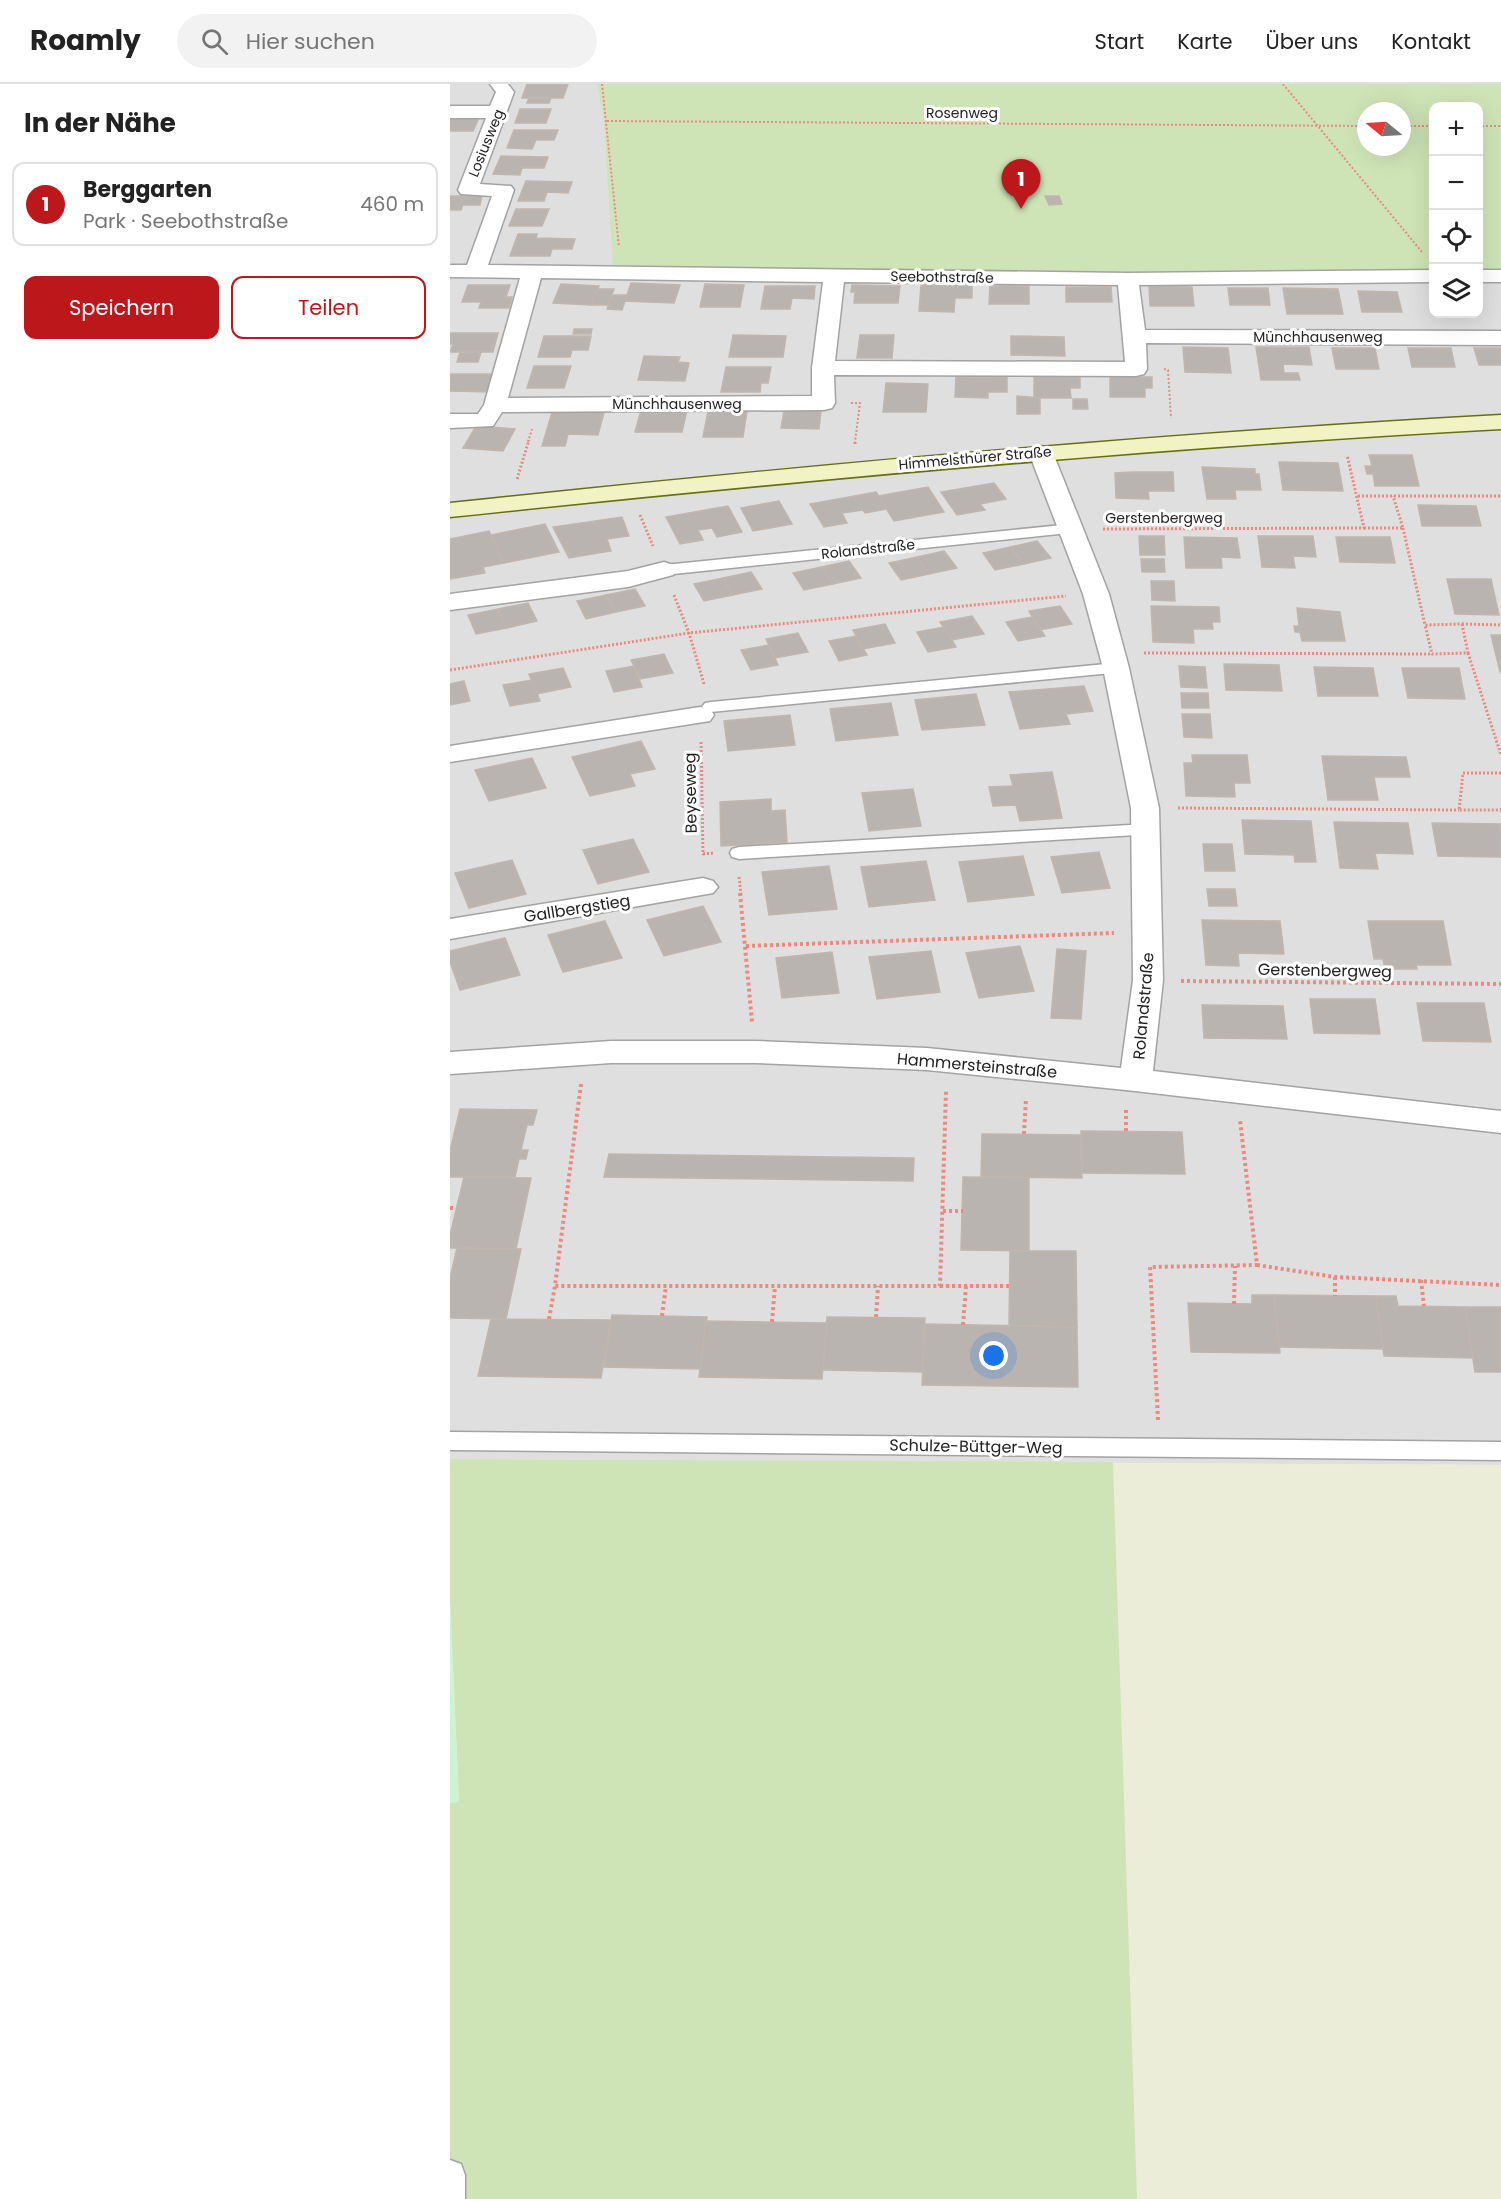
<!DOCTYPE html>
<html lang="de">
<head>
<meta charset="utf-8">
<style>
  body { margin:0; font-family:Poppins,sans-serif; background:#f2f2f2; color:#222 }
  .controls { position:absolute; right:18px; top:18px; display:grid; overflow:hidden; border-radius:12px; box-shadow:0 6px 24px #0002 }
  .controls button { width:54px; height:54px; display:grid; place-items:center; padding:0; border:0; border-bottom:2px solid #e0e0e0; background:#fff; color:#222; font:30px sans-serif }
  .compass { position:absolute; left:907px; top:18px; width:54px; height:54px; border-radius:50%; background:#fff; box-shadow:0 6px 24px #0002; rotate:288deg }
  .you { position:absolute; left:544px; top:1272px; width:21px; height:21px; margin:-15px; border:4px solid #fff; border-radius:50%; background:#1a73e8; box-shadow:0 0 0 9px #1a73e833 }
  .badge { display:grid; place-items:center; width:39px; height:39px; border-radius:50%; background:#bc171b; color:#fff; font-size:20px; font-weight:700 }
  .pin { position:absolute; translate:-50% -50px; filter:drop-shadow(0 2px 3px #0008) }
  .pin::after { content:''; position:absolute; top:32px; width:21px; height:18px; background:inherit; clip-path:polygon(0 0,100% 0,50% 100%) }
  .list { margin:0; padding:0; list-style:none }
  h2 { display:flex; justify-content:space-between; align-items:center; height:78px; margin:0; padding:0 24px; font-size:26px }
  h2 small { font-size:20px; font-weight:400; color:#767676 }
  .list li { display:grid; grid-template-columns:39px 1fr auto; gap:18px; align-items:center; box-sizing:border-box; height:84px; margin:0 12px 12px; padding:0 12px; border:2px solid #e0e0e0; border-radius:12px }
  .list b { display:block; font-size:22px; white-space:nowrap }
  .list p { margin:0; font-size:20px; white-space:nowrap; color:#767676 }
  .list em { font-size:20px; font-style:normal; color:#767676 }
  .actions { display:flex; gap:12px; padding:18px 24px }
  .actions a { flex:1; padding:14px 0; border:2px solid #bc171b; border-radius:12px; text-align:center; font-size:21px; color:#bc171b }
  .actions .main { background:#bc171b; color:#fff }
  .icon { flex:none; width:33px; height:33px; fill:none; stroke:currentColor; stroke-width:2; stroke-linecap:round; stroke-linejoin:round }
  .map { position:relative; flex:none; width:1051px; height:2115px; overflow:hidden }
  header { display:flex; align-items:center; gap:36px; box-sizing:border-box; height:84px; padding:0 30px; background:#fff; border-bottom:2px solid #e0e0e0 }
  header strong { font-size:28px }
  nav { display:flex; gap:33px; margin-inline-start:auto; font-size:21px }
  .search { width:420px; height:54px; background:#f2f2f2; display:flex; align-items:center; gap:15px; box-sizing:border-box; padding:0 21px; border-radius:33px; color:#767676; font-size:22px }
  main { display:flex }
  aside { flex:1; background:#fff }
  .map>svg:first-child { display:block }
  .residential { fill:#e0dfdf; fill-rule:evenodd }
  .farmland { fill:#ecedd8 }
  .grass { fill:#cee4b6; fill-rule:evenodd }
  .park { fill:#cdf4d0 }
  .building { fill:#bab4b0; stroke:#c1b6ae; stroke-width:1.5 }
  .lines { fill:none; stroke-linecap:round; stroke-linejoin:round }
  .lane-casing { stroke:#a3a3a3; stroke-width:3 }
  .street-casing { stroke:#a3a3a3; stroke-width:3 }
  .secondary-casing { stroke:#676f12; stroke-width:3 }
  .path-far2 { stroke:#eb8a81; stroke-width:2; stroke-dasharray:2 2; stroke-linecap:butt }
  .path-far1 { stroke:#eb8a81; stroke-width:3; stroke-dasharray:2 2; stroke-linecap:butt }
  .path { stroke:#eb8a81; stroke-width:4; stroke-dasharray:3 3; stroke-linecap:butt }
  .lane { fill:#fff; fill-rule:evenodd }
  .street { fill:#fff; fill-rule:evenodd }
  .secondary { fill:#f2f3c5; fill-rule:evenodd }
  .labels { text-anchor:middle; stroke-width:6; stroke-linejoin:round; paint-order:stroke }
  .far-street-label { font-size:14px; fill:#222; stroke:#fff }
  .street-label { font-size:16px; fill:#222; stroke:#fff }
</style>
</head>
<body>
<header>
<strong>Roamly</strong>
<div class="search"><svg class="icon" aria-label="search" viewBox="0 0 24 24"><circle cx="10" cy="10" r="6"/><path d="M15 15l6 6"/></svg>Hier suchen</div>
<nav><a>Start</a><a>Karte</a><a>Über uns</a><a>Kontakt</a></nav>
</header>
<main>
<aside>
<h2>In der Nähe<small></small></h2>
<ul class="list">
<li><span class="badge">1</span><div><b>Berggarten</b><p>Park · Seebothstraße</p></div><em>460 m</em></li>
</ul>
<div class="actions"><a class="main">Speichern</a><a>Teilen</a></div>
</aside>
<div class="map">
<svg width="1051" height="2115" viewBox="0 0 1051 2115">
  <rect width="100%" height="100%" fill="#f1eeea"/>
  <path class="residential" d="M0 0H1051V1381L0 1375ZM984 22H1028V230H984ZM916 27H952V63H916Z"/>
  <polygon class="farmland" points="0,1376 1051,1381 1051,2115 0,2115 0,1719 9,1717 0,1517"/>
  <g class="grass">
    <path d="M147 0H1051V189H1029L1028 22H984L983 189 675 190 163 186 154 37ZM916 27H952V63H916Z"/>
    <polygon points="0,1375 663,1378 687,2115 0,2115 0,1719 9,1717 0,1517"/>
  </g>
  <polygon class="park" points="0,1517 9,1718 0,1719"/>
  <g class="building">
    <polygon points="77,0 118,0 113,14 72,14"/>
    <polygon points="79,14 101,14 99,19 77,19"/>
    <polygon points="70,25 101,25 96,39 65,39"/>
    <polygon points="0,35 28,36 23,47 0,47"/>
    <polygon points="64,46 108,46 104,56 86,56 82,65 57,64"/>
    <polygon points="51,72 98,73 94,84 72,84 70,91 43,90"/>
    <polygon points="76,97 122,98 118,109 97,108 94,117 68,117"/>
    <polygon points="0,112 32,112 30,121 13,121 11,126 0,126"/>
    <polygon points="595,112 609,112 612,120 599,121"/>
    <polygon points="66,125 99,125 92,142 59,142"/>
    <polygon points="68,150 87,150 86,154 125,155 122,165 102,165 100,172 60,172"/>
    <polygon points="181,199 230,201 224,219 175,217"/>
    <polygon points="111,200 149,202 141,221 103,219"/>
    <polygon points="255,200 294,201 290,223 250,223"/>
    <polygon points="18,201 60,201 56,213 62,213 59,224 29,224 31,218 12,218"/>
    <polygon points="402,201 450,202 448,219 404,219 405,208 401,208"/>
    <polygon points="471,201 522,202 522,214 505,214 504,228 469,227"/>
    <polygon points="315,202 365,202 364,215 342,214 340,225 311,225"/>
    <polygon points="540,202 579,202 579,220 539,220"/>
    <polygon points="699,202 742,203 744,222 700,222"/>
    <polygon points="616,203 661,203 662,218 616,218"/>
    <polygon points="778,204 818,204 820,221 780,221"/>
    <polygon points="833,204 888,205 893,230 837,230"/>
    <polygon points="148,205 164,205 158,221 141,221"/>
    <polygon points="908,207 947,208 952,228 912,228"/>
    <polygon points="162,211 177,211 172,226 157,225"/>
    <polygon points="124,245 142,245 141,250 123,250"/>
    <polygon points="0,249 48,249 43,268 0,268 3,260 0,260"/>
    <polygon points="283,251 336,252 333,273 279,273"/>
    <polygon points="410,251 444,251 442,274 407,274"/>
    <polygon points="94,252 141,252 138,266 122,266 120,273 88,273"/>
    <polygon points="561,252 614,253 615,272 561,271"/>
    <polygon points="733,263 778,264 781,289 735,288"/>
    <polygon points="806,263 859,263 862,281 833,280 834,289 848,289 850,296 811,296"/>
    <polygon points="882,264 925,264 929,285 886,285"/>
    <polygon points="958,264 1001,264 1005,283 962,283"/>
    <polygon points="1024,264 1051,264 1051,281 1029,281"/>
    <polygon points="10,268 31,268 28,278 7,278"/>
    <polygon points="194,272 230,273 228,278 239,279 235,297 188,296"/>
    <polygon points="84,282 121,282 114,304 77,304"/>
    <polygon points="276,283 321,283 318,299 311,299 310,308 271,308"/>
    <polygon points="0,290 46,290 40,308 0,307"/>
    <polygon points="584,292 630,294 630,304 620,304 621,314 584,314"/>
    <polygon points="506,293 557,293 557,308 538,308 538,314 505,313"/>
    <polygon points="660,293 702,293 702,304 695,304 695,313 660,313"/>
    <polygon points="436,299 478,300 476,328 433,328"/>
    <polygon points="567,312 590,314 590,330 567,330"/>
    <polygon points="623,315 637,315 638,325 623,325"/>
    <polygon points="103,325 155,325 148,351 118,350 115,362 92,362"/>
    <polygon points="191,326 237,326 232,348 185,348"/>
    <polygon points="258,327 297,327 293,353 253,353"/>
    <polygon points="334,327 371,327 369,345 331,344"/>
    <polygon points="26,342 65,345 53,367 13,364"/>
    <polygon points="919,371 962,371 969,402 925,402 923,390 917,390 915,382 922,382"/>
    <polygon points="829,378 888,379 893,407 833,406"/>
    <polygon points="752,383 805,385 805,390 809,390 811,406 785,406 786,415 757,415"/>
    <polygon points="682,388 723,388 724,407 698,407 699,415 666,414 665,389"/>
    <polygon points="544,399 556,415 530,420 535,426 507,431 491,408"/>
    <polygon points="478,403 494,428 444,437 428,412"/>
    <polygon points="426,408 437,425 415,429 413,426 392,429 397,439 374,443 360,420"/>
    <polygon points="329,417 342,440 303,447 291,424"/>
    <polygon points="968,421 1026,422 1031,442 972,442"/>
    <polygon points="278,422 292,448 267,453 262,444 248,446 253,456 230,460 216,433"/>
    <polygon points="172,433 179,452 157,455 161,467 119,474 103,443"/>
    <polygon points="95,440 109,468 54,479 41,451"/>
    <polygon points="39,447 54,479 33,483 35,489 0,495 0,455"/>
    <polygon points="689,452 714,452 715,471 690,471"/>
    <polygon points="808,452 863,452 866,473 843,472 845,484 812,483"/>
    <polygon points="734,453 787,454 790,474 771,473 772,484 736,484"/>
    <polygon points="886,453 940,453 945,479 890,478"/>
    <polygon points="587,457 601,474 574,480 560,463"/>
    <polygon points="560,463 574,480 545,486 533,469"/>
    <polygon points="494,467 507,484 479,490 467,473"/>
    <polygon points="467,473 479,490 451,496 439,479"/>
    <polygon points="691,475 714,475 715,488 692,488"/>
    <polygon points="399,477 411,494 383,500 371,483"/>
    <polygon points="371,483 383,500 354,506 343,489"/>
    <polygon points="301,488 312,505 283,511 273,494"/>
    <polygon points="273,494 283,511 254,517 244,500"/>
    <polygon points="997,495 1041,495 1049,531 1005,530"/>
    <polygon points="701,497 724,497 725,517 702,516"/>
    <polygon points="185,505 195,522 166,528 156,511"/>
    <polygon points="156,511 166,528 136,535 127,517"/>
    <polygon points="78,519 87,537 57,544 48,525"/>
    <polygon points="610,522 622,540 590,546 579,527"/>
    <polygon points="701,522 769,523 770,538 762,538 763,545 743,545 744,559 703,558"/>
    <polygon points="847,524 890,528 895,557 852,557 850,548 845,548 844,542 849,542"/>
    <polygon points="48,525 57,544 26,550 18,531"/>
    <polygon points="522,532 534,550 502,556 490,538"/>
    <polygon points="582,533 595,552 568,557 556,538"/>
    <polygon points="435,540 445,559 413,565 403,546"/>
    <polygon points="494,543 506,563 478,568 467,548"/>
    <polygon points="348,549 358,568 325,574 316,555"/>
    <polygon points="1041,551 1051,551 1051,588 1050,588"/>
    <polygon points="406,552 417,571 389,577 379,557"/>
    <polygon points="319,561 328,581 301,586 291,566"/>
    <polygon points="214,570 223,589 190,595 181,576"/>
    <polygon points="774,580 829,581 832,607 776,606"/>
    <polygon points="184,582 192,603 164,608 156,587"/>
    <polygon points="729,582 755,583 757,604 731,603"/>
    <polygon points="864,583 923,584 928,612 868,612"/>
    <polygon points="113,584 121,603 87,610 79,590"/>
    <polygon points="952,584 1009,584 1015,615 958,614"/>
    <polygon points="82,596 90,617 60,622 53,601"/>
    <polygon points="14,597 20,617 0,621 0,600"/>
    <polygon points="634,602 643,627 616,630 620,640 570,645 559,608"/>
    <polygon points="731,609 758,609 759,624 732,624"/>
    <polygon points="526,610 535,641 472,646 465,616"/>
    <polygon points="441,619 448,651 386,657 380,625"/>
    <polygon points="732,630 760,630 762,654 734,653"/>
    <polygon points="340,631 345,661 278,667 274,637"/>
    <polygon points="191,657 205,685 180,690 185,702 140,712 122,673"/>
    <polygon points="742,671 797,671 800,699 784,699 785,713 736,712 734,679 743,679"/>
    <polygon points="872,672 956,673 960,693 924,693 928,716 878,716"/>
    <polygon points="82,674 96,704 39,717 25,686"/>
    <polygon points="602,688 612,734 570,737 566,721 543,722 539,703 563,702 560,691"/>
    <polygon points="463,705 471,742 419,747 412,709"/>
    <polygon points="321,715 321,727 335,726 337,758 271,762 270,718"/>
    <polygon points="792,736 861,737 866,778 845,778 844,771 795,770"/>
    <polygon points="884,738 958,739 963,770 925,769 928,785 890,784"/>
    <polygon points="982,739 1050,740 1051,773 988,772"/>
    <polygon points="183,755 199,788 148,800 133,766"/>
    <polygon points="753,760 782,760 785,787 755,787"/>
    <polygon points="649,768 660,804 612,809 601,773"/>
    <polygon points="573,772 584,811 518,818 509,778"/>
    <polygon points="62,776 76,810 19,824 5,789"/>
    <polygon points="476,777 485,816 419,823 411,783"/>
    <polygon points="379,782 387,825 319,831 312,788"/>
    <polygon points="757,805 785,805 787,822 759,822"/>
    <polygon points="253,822 271,858 214,872 197,836"/>
    <polygon points="752,836 830,837 834,870 788,869 789,882 756,881"/>
    <polygon points="155,837 172,874 113,888 98,851"/>
    <polygon points="918,837 993,837 1001,881 966,881 967,885 935,885 933,875 924,875"/>
    <polygon points="55,854 70,891 10,906 0,878 0,867"/>
    <polygon points="570,862 584,907 529,914 516,869"/>
    <polygon points="607,865 636,867 631,935 601,934"/>
    <polygon points="481,867 490,908 427,915 419,873"/>
    <polygon points="382,868 389,909 332,914 326,874"/>
    <polygon points="860,915 925,915 930,950 864,949"/>
    <polygon points="967,919 1034,919 1041,958 973,957"/>
    <polygon points="752,921 833,922 837,955 754,954"/>
    <polygon points="10,1025 87,1026 83,1041 77,1041 71,1066 78,1066 76,1075 69,1075 65,1093 0,1093 0,1067"/>
    <polygon points="631,1047 732,1048 735,1090 632,1089"/>
    <polygon points="532,1050 631,1051 632,1094 531,1093"/>
    <polygon points="159,1070 464,1074 463,1097 154,1093"/>
    <polygon points="14,1093 81,1094 66,1165 0,1164 0,1151"/>
    <polygon points="513,1093 579,1094 579,1167 511,1166"/>
    <polygon points="7,1164 71,1165 56,1235 0,1234 0,1194"/>
    <polygon points="560,1167 626,1167 627,1243 559,1242"/>
    <polygon points="802,1211 824,1211 830,1269 741,1268 738,1219 802,1220"/>
    <polygon points="824,1211 926,1212 933,1265 829,1263"/>
    <polygon points="926,1212 946,1212 948,1222 1015,1223 1023,1274 934,1272"/>
    <polygon points="1015,1223 1051,1223 1051,1288 1025,1288"/>
    <polygon points="162,1231 257,1233 250,1285 153,1283"/>
    <polygon points="377,1233 475,1234 473,1288 373,1286"/>
    <polygon points="41,1235 161,1236 151,1294 28,1292"/>
    <polygon points="256,1237 377,1239 372,1295 249,1293"/>
    <polygon points="475,1240 627,1243 628,1303 472,1301"/>
  </g>
  <g class="lines">
    <g class="lane-casing">
      <g id="lane">
        <polygon points="622,440 630,445 628,448 214,491 206,486 214,481"/>
        <polygon points="666,579 674,584 672,588 261,628 255,627 252,623 255,619 261,618"/>
        <polygon points="697,740 703,742 706,746 703,750 289,775 282,773 280,769 282,765 289,763"/>
        <polygon points="0,1348 1051,1358 1051,1376 0,1366"/>
        <polygon points="0,2076 11,2080 15,2091 15,2115 0,2115"/>
      </g>
    </g>
    <g class="street-casing">
      <g id="street">
        <path d="M40 0H58L64 8 30 100 61 102 64 106 38 181 678 189 984 186V198L689 201 695 246 1051 247V261L696 259 697 285 694 290 686 292 384 291 385 319 382 324 374 326 52 328 43 342 0 344V330H28L34 321 70 194 0 193V181H17L42 112 11 110 8 106 36 34H0V22H40L46 8ZM91 194 373 198 362 284V312L58 314ZM394 198 668 201 675 278 385 277Z"/>
        <rect x="1028" y="186" width="23" height="12"/>
        <polygon points="591,362 599,364 603,369 659,510 679,584 709,724 713,896 703,987 1051,1027 1051,1049 676,1006 477,986 305,979 161,979 0,990 0,968 161,957 305,957 477,964 671,984 683,896 681,724 653,584 633,510 579,369 583,364"/>
        <polygon points="214,478 223,481 227,486 223,491 178,503 0,526 0,510 178,487"/>
        <polygon points="250,623 260,625 264,631 260,637 0,678 0,662"/>
        <polygon points="253,794 263,797 268,803 263,809 0,855 0,835"/>
      </g>
    </g>
    <g class="secondary-casing">
      <path id="secondary" d="M1051 331V345C700 364 350 396 0 433V419C350 382 700 350 1051 331Z"/>
    </g>
    <g class="path-far2">
      <polyline points="152,0 169,163"/>
      <polyline points="833,0 972,168"/>
      <polyline points="157,37 916,42"/>
      <polyline points="952,42 984,42"/>
      <polyline points="1028,42 1051,42"/>
      <polyline points="714,285 718,286 721,334"/>
      <polyline points="401,319 410,319 405,358"/>
      <polyline points="78,358 82,345"/>
    </g>
    <g class="path-far1">
      <polyline points="405,360 405,356"/>
      <polyline points="67,395 79,356"/>
      <polyline points="908,412 1051,412"/>
      <polyline points="190,431 203,462"/>
      <polyline points="914,444 953,444 943,412"/>
      <polyline points="953,444 975,541"/>
      <polyline points="653,445 914,444 897,371"/>
      <polyline points="224,511 239,549 254,600"/>
      <polygon points="1012,540 1018,569 982,570 975,541"/>
      <polyline points="1012,540 1051,541"/>
      <polyline points="694,569 982,570"/>
      <polyline points="1018,569 1051,671"/>
      <polyline points="0,586 239,549 616,512"/>
      <polyline points="251,658 253,770 263,769"/>
      <polyline points="1051,689 1013,689 1009,726 1051,726"/>
      <polyline points="728,724 1009,726"/>
      <polyline points="289,793 291,811"/>
    </g>
    <g class="path">
      <polyline points="290,809 302,938"/>
      <polyline points="296,862 664,849"/>
      <polyline points="731,897 1051,900"/>
      <polyline points="131,1000 105,1202 490,1202 496,1007"/>
      <polyline points="676,1026 676,1047"/>
      <polyline points="574,1050 576,1015"/>
      <polyline points="0,1124 6,1124"/>
      <polyline points="493,1127 513,1127"/>
      <polyline points="807,1181 885,1193 1051,1201"/>
      <polyline points="885,1193 885,1212"/>
      <polyline points="971,1196 974,1222"/>
      <polyline points="490,1202 559,1202"/>
      <polyline points="784,1220 785,1182"/>
      <polyline points="212,1232 216,1202"/>
      <polyline points="426,1233 428,1202"/>
      <polyline points="99,1235 105,1202"/>
      <polyline points="322,1238 325,1202"/>
      <polyline points="513,1241 516,1202"/>
      <polyline points="708,1336 700,1183 807,1181 790,1036"/>
    </g>
    <use href="#lane" class="lane"/>
    <use href="#street" class="street"/>
    <use href="#secondary" class="secondary"/>
  </g>
  <g class="labels">
    <g class="far-street-label">
      <text x="512" y="34">Rosenweg</text>
      <text transform="translate(36 59) rotate(-68)" y="5">Losiusweg</text>
      <text transform="translate(492 193) rotate(1)" y="5">Seebothstraße</text>
      <text x="868" y="258">Münchhausenweg</text>
      <text x="227" y="325">Münchhausenweg</text>
      <text transform="translate(525 374) rotate(-5)" y="5">Himmelsthürer Straße</text>
      <text x="714" y="439">Gerstenbergweg</text>
      <text transform="translate(418 465) rotate(-6)" y="5">Rolandstraße</text>
    </g>
    <g class="street-label">
      <text transform="translate(240 709) rotate(-91)" y="6">Beyseweg</text>
      <text transform="translate(127 824) rotate(-9)" y="6">Gallbergstieg</text>
      <text transform="translate(875 886) rotate(1)" y="6">Gerstenbergweg</text>
      <text transform="translate(693 922) rotate(-85)" y="6">Rolandstraße</text>
      <text transform="translate(527 981) rotate(5)" y="6">Hammersteinstraße</text>
      <text transform="translate(526 1362) rotate(1)" y="6">Schulze-Büttger-Weg</text>
    </g>
  </g>
</svg>
<div class="controls">
<button>+</button>
<button>−</button>
<button><svg class="icon" aria-label="locate" viewBox="0 0 24 24"><circle cx="12" cy="12" r="6"/><path d="M12 2v4M12 18v4M2 12h4M18 12h4"/></svg></button>
<button><svg class="icon" aria-label="layers" viewBox="0 0 24 24"><path d="M12 4l9 5-9 5-9-5zM3 14l9 5 9-5"/></svg></button>
</div>
<svg class="compass" viewBox="-18 -18 36 36"><path d="M0-13l5 13h-10z" fill="#e53935"/><path d="M0 13l5-13h-10z" fill="#767676"/></svg>
<div class="you"></div>
<div class="pin badge" style="left:571px;top:125px">1</div>
</div>
</main>
</body>
</html>
